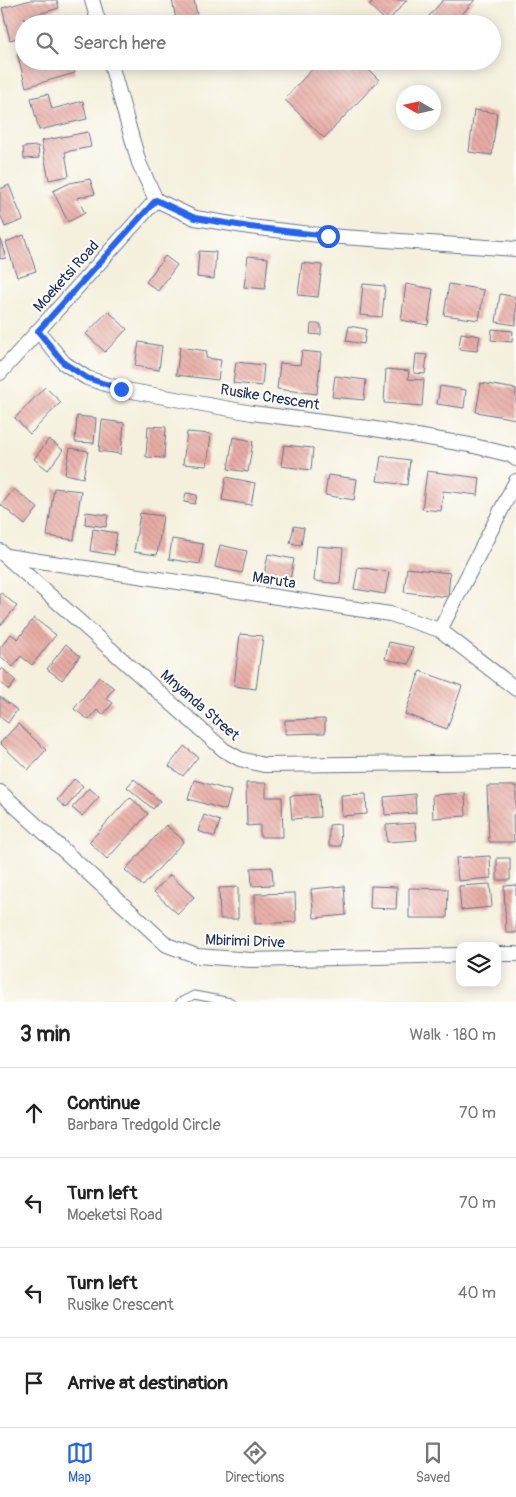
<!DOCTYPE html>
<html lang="en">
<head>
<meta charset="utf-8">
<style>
  body { margin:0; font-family:Pangolin,sans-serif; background:#f2f2f2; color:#222 }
  .controls { position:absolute; right:15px; bottom:15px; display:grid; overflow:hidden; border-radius:10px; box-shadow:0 2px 12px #0003 }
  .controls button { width:45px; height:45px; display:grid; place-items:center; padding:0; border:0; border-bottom:1px solid #e0e0e0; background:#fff; color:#222; font:25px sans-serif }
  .compass { position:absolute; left:396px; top:85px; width:45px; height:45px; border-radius:50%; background:#fff; box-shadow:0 2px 12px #0003; rotate:279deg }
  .stop { position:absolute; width:15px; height:15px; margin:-11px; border:4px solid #2563eb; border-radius:50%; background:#fff }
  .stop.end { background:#2563eb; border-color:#fff; box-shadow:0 1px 5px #0008 }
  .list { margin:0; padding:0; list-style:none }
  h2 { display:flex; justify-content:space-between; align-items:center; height:65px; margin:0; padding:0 20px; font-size:21px }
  h2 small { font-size:16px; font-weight:400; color:#767676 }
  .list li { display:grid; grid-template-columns:32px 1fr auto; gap:15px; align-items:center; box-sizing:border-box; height:90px; padding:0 20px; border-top:1px solid #e0e0e0 }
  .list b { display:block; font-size:19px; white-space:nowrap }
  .list p { margin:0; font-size:16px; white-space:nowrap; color:#767676 }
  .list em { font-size:16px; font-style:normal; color:#767676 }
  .icon { flex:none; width:28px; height:28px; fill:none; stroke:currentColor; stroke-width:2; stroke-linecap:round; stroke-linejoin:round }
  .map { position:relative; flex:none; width:516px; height:1002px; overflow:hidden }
  .search { position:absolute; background:#fff; box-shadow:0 2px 12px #0003; left:15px; right:15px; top:15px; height:55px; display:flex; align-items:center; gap:12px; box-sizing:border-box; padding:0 18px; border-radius:28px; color:#767676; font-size:19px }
  .sheet { height:425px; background:#fff }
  nav { display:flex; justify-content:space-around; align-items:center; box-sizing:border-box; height:70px; border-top:1px solid #e0e0e0; background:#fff; font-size:14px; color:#767676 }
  nav a { display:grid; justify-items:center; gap:2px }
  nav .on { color:#2563eb }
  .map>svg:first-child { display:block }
  .building { fill:url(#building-back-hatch) }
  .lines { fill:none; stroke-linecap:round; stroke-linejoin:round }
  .service-casing { stroke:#67738a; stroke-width:9 }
  .minor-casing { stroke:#67738a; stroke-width:16 }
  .service { stroke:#fff; stroke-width:7 }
  .minor { stroke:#fff; stroke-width:14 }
  .route { stroke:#2563eb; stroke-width:6 }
  .labels { text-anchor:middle; stroke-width:4.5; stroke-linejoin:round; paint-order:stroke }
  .street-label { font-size:15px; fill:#1b2f5e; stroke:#fdfcf7 }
</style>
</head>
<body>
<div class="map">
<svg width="516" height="1002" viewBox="0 0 516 1002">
  <defs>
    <pattern id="building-back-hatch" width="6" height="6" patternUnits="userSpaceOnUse" patternTransform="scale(1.25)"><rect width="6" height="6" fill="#e8aba4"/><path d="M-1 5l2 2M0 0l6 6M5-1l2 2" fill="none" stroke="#c69390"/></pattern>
  </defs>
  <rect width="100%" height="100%" fill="#fdfcf7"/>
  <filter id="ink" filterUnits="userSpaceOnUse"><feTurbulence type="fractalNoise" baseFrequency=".02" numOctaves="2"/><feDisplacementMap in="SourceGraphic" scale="10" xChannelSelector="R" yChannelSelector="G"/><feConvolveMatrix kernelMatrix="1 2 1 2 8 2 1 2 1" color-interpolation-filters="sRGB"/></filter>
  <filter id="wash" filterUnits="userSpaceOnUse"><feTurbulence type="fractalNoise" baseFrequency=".0096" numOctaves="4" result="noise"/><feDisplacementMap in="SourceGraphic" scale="20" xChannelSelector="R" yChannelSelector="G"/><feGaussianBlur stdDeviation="1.12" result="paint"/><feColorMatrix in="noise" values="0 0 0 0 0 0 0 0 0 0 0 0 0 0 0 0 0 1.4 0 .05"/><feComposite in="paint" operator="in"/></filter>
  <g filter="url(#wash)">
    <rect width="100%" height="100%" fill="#f4f0dd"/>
    <g id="blocks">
      <g class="building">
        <polygon points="31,0 57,0 59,8 24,18 26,24 24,24 24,36 10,40 2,8"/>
        <polygon points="172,0 194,0 199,24 177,24"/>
        <polygon points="374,0 407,0 387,22 369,5"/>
        <polygon points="443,0 475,0 453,24 422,24"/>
        <polygon points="24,51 24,61 39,61 40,65 53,61 72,61 75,73 26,87 17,53"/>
        <polygon points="320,61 360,61 379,80 324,138 284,99"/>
        <polygon points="48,94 52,109 83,101 87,119 39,130 31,98"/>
        <polygon points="474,110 497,113 492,155 469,152"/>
        <polygon points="88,132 91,147 65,152 69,176 49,180 41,141"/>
        <polygon points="38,146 39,158 24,159 23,147"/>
        <polygon points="90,179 95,194 77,198 85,213 68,222 53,191 70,183"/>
        <polygon points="9,185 23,220 5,227 0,214 0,189"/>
        <polygon points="24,235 36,271 17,277 6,242"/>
        <polygon points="0,238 6,258 0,259"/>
        <polygon points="199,251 216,252 214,279 197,277"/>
        <polygon points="165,256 177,265 158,291 146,282"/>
        <polygon points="248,256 268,258 265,289 244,287"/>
        <polygon points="302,263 322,265 318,297 298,295"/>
        <polygon points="363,284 385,286 382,317 360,315"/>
        <polygon points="406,284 433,289 428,325 401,320"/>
        <polygon points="449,284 484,290 479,320 444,315"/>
        <polygon points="500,294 516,297 516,325 496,322"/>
        <polygon points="108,311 127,329 105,352 86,334"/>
        <polygon points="311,324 321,324 321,335 310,334"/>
        <polygon points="349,326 366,329 364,344 346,341"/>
        <polygon points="492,329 513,331 512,342 491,340"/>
        <polygon points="461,333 480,336 477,351 459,349"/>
        <polygon points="139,342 162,346 159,370 135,366"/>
        <polygon points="180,347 207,351 206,358 221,360 218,380 176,375"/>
        <polygon points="302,351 321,353 317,394 277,389 280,363 300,365"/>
        <polygon points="416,354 427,355 425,374 414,373"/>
        <polygon points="236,362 264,365 262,386 233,383"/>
        <polygon points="386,369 409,371 408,379 424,380 422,406 384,403"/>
        <polygon points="335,376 366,380 364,400 332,397"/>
        <polygon points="481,383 516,389 516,419 476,412"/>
        <polygon points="440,386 466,390 464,408 437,404"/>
        <polygon points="45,387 61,402 30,434 15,418"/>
        <polygon points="77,416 96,418 94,443 75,442"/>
        <polygon points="102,420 124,423 121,454 99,451"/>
        <polygon points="148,426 166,427 164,458 146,457"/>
        <polygon points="187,432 211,434 207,466 183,464"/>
        <polygon points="233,437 253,441 248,472 228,469"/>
        <polygon points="49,439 63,450 48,470 34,459"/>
        <polygon points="284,445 313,448 311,470 281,466"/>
        <polygon points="70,448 88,451 83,478 65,474"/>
        <polygon points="381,456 410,460 407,485 377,481"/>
        <polygon points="427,471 480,478 478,495 443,491 441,511 422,509"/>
        <polygon points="328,475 357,479 354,500 325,495"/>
        <polygon points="226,477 255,483 251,505 222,500"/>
        <polygon points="54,488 81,491 74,540 47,536"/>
        <polygon points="14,489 38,508 25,525 1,505"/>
        <polygon points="186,493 197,495 195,504 184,502"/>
        <polygon points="86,512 108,515 106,527 85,524"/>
        <polygon points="140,513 163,516 157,555 134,552"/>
        <polygon points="294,526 304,528 301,545 290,543"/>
        <polygon points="93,529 117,533 114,555 90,551"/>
        <polygon points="172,539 203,544 200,564 169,559"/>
        <polygon points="220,545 247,551 242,573 215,567"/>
        <polygon points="317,546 343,548 340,584 314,581"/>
        <polygon points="268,554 294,559 290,580 264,575"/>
        <polygon points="358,567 389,572 385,594 354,589"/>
        <polygon points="407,568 450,573 448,597 404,592"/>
        <polygon points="0,592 17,606 1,625 0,624"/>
        <polygon points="34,618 56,635 32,665 21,656 13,667 0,656 0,648 11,634 18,639"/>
        <polygon points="240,634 263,636 256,689 234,686"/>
        <polygon points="389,642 413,647 409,664 385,659"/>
        <polygon points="66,644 80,656 62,680 47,669"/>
        <polygon points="2,668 16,681 9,690 0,682 0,670"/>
        <polygon points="420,671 462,686 447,729 405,714"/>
        <polygon points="99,677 114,688 106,698 113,703 103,715 97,710 89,720 74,709"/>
        <polygon points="0,697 17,710 8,723 0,717"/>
        <polygon points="325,719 325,733 285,734 285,720"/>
        <polygon points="18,724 46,750 28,770 0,743"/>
        <polygon points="184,746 198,757 183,776 169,766"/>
        <polygon points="74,779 83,786 66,808 57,800"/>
        <polygon points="134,779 160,801 153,809 127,787"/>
        <polygon points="194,780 231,791 226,810 188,799"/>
        <polygon points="246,783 266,783 266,797 282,797 283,837 260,837 260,825 247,826"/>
        <polygon points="487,786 516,786 516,814 513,815 514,842 489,842"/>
        <polygon points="89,788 99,797 82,816 72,808"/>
        <polygon points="465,793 466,816 433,818 432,795"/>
        <polygon points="319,794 320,817 292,819 290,796"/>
        <polygon points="366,794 367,814 342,816 341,795"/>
        <polygon points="415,794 416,813 385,815 384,797"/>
        <polygon points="130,797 148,814 107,859 89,842"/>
        <polygon points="204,815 220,821 215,837 198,831"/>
        <polygon points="415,823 417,840 387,842 386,825"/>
        <polygon points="340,824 341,846 329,846 329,825"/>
        <polygon points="166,825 184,841 143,886 125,870"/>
        <polygon points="490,856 491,878 458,881 456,858"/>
        <rect x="497" y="858" width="13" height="22"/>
        <polygon points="272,867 273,885 252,886 251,868"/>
        <polygon points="170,875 194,897 178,914 154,892"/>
        <polygon points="490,884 492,907 461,910 459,886"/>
        <polygon points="516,885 516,933 506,933 504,886"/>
        <polygon points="344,886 346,915 314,918 311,889"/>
        <polygon points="371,886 397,887 396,909 370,908"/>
        <polygon points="238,887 238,919 220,919 219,888"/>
        <polygon points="409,888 448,889 447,918 409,918"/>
        <polygon points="295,893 296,922 255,924 255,894"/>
      </g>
    </g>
  </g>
  <g filter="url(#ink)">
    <use href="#blocks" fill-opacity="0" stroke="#67738a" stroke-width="1"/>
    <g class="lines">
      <g class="service-casing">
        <polyline id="service" points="180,1002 194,995 231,1002"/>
      </g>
      <g class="minor-casing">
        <g id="minor">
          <polyline points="92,0 99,24"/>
          <polyline points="110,61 139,163 156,200 195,218 250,227 328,236 516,249"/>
          <polyline points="38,331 64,363 87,378 121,389 252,413 369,428 470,445 511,455 516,459"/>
          <polyline points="0,373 156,200"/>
          <polyline points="0,551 224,750 240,759 264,765 516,762"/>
          <polyline points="6,556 390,614 440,630 516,689"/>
          <polyline points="440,630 516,481"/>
          <polyline points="0,792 167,945 197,956 251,960 460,955"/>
          <polyline points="497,954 516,954"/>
        </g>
      </g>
      <use href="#service" class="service"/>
      <use href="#minor" class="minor"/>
    </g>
  </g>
  <g class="lines" filter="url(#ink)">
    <polyline class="route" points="121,389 87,378 64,363 38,331 156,200 195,218 250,227 328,236"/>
  </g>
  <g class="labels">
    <g class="street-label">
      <text transform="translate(66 276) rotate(-48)" y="5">Moeketsi Road</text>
      <text transform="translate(270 397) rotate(9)" y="5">Rusike Crescent</text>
      <text transform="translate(274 580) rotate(9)" y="5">Maruta</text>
      <text transform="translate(200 705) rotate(41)" y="5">Mnyanda Street</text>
      <text transform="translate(245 941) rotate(2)" y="5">Mbirimi Drive</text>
    </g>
  </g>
</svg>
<div class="controls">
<button><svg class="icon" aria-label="layers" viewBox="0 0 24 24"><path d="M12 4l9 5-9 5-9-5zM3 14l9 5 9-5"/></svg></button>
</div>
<svg class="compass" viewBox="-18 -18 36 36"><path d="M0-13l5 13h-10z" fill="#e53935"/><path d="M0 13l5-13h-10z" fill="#767676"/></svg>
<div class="stop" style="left:328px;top:236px"></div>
<div class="stop end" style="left:121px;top:389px"></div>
<div class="search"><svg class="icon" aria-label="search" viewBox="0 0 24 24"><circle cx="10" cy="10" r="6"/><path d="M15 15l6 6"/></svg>Search here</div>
</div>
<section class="sheet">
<h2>3 min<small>Walk · 180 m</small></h2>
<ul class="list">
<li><svg class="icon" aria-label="ahead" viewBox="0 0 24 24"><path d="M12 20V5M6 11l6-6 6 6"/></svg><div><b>Continue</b><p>Barbara Tredgold Circle</p></div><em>70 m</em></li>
<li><svg class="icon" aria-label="left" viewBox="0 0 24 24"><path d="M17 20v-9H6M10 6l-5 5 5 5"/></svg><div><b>Turn left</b><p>Moeketsi Road</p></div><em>70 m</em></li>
<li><svg class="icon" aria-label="left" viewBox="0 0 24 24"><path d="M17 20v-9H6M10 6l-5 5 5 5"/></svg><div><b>Turn left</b><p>Rusike Crescent</p></div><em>40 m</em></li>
<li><svg class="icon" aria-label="arrive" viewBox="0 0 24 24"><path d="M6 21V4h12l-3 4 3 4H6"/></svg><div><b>Arrive at destination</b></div></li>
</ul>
</section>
<nav>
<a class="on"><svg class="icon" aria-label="map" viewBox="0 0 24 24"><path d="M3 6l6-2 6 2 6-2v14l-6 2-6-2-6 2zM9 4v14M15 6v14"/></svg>Map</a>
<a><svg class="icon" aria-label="directions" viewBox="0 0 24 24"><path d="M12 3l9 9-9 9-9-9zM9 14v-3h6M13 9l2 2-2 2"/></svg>Directions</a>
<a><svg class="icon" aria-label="saved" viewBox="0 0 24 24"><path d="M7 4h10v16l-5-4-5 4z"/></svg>Saved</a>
</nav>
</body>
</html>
